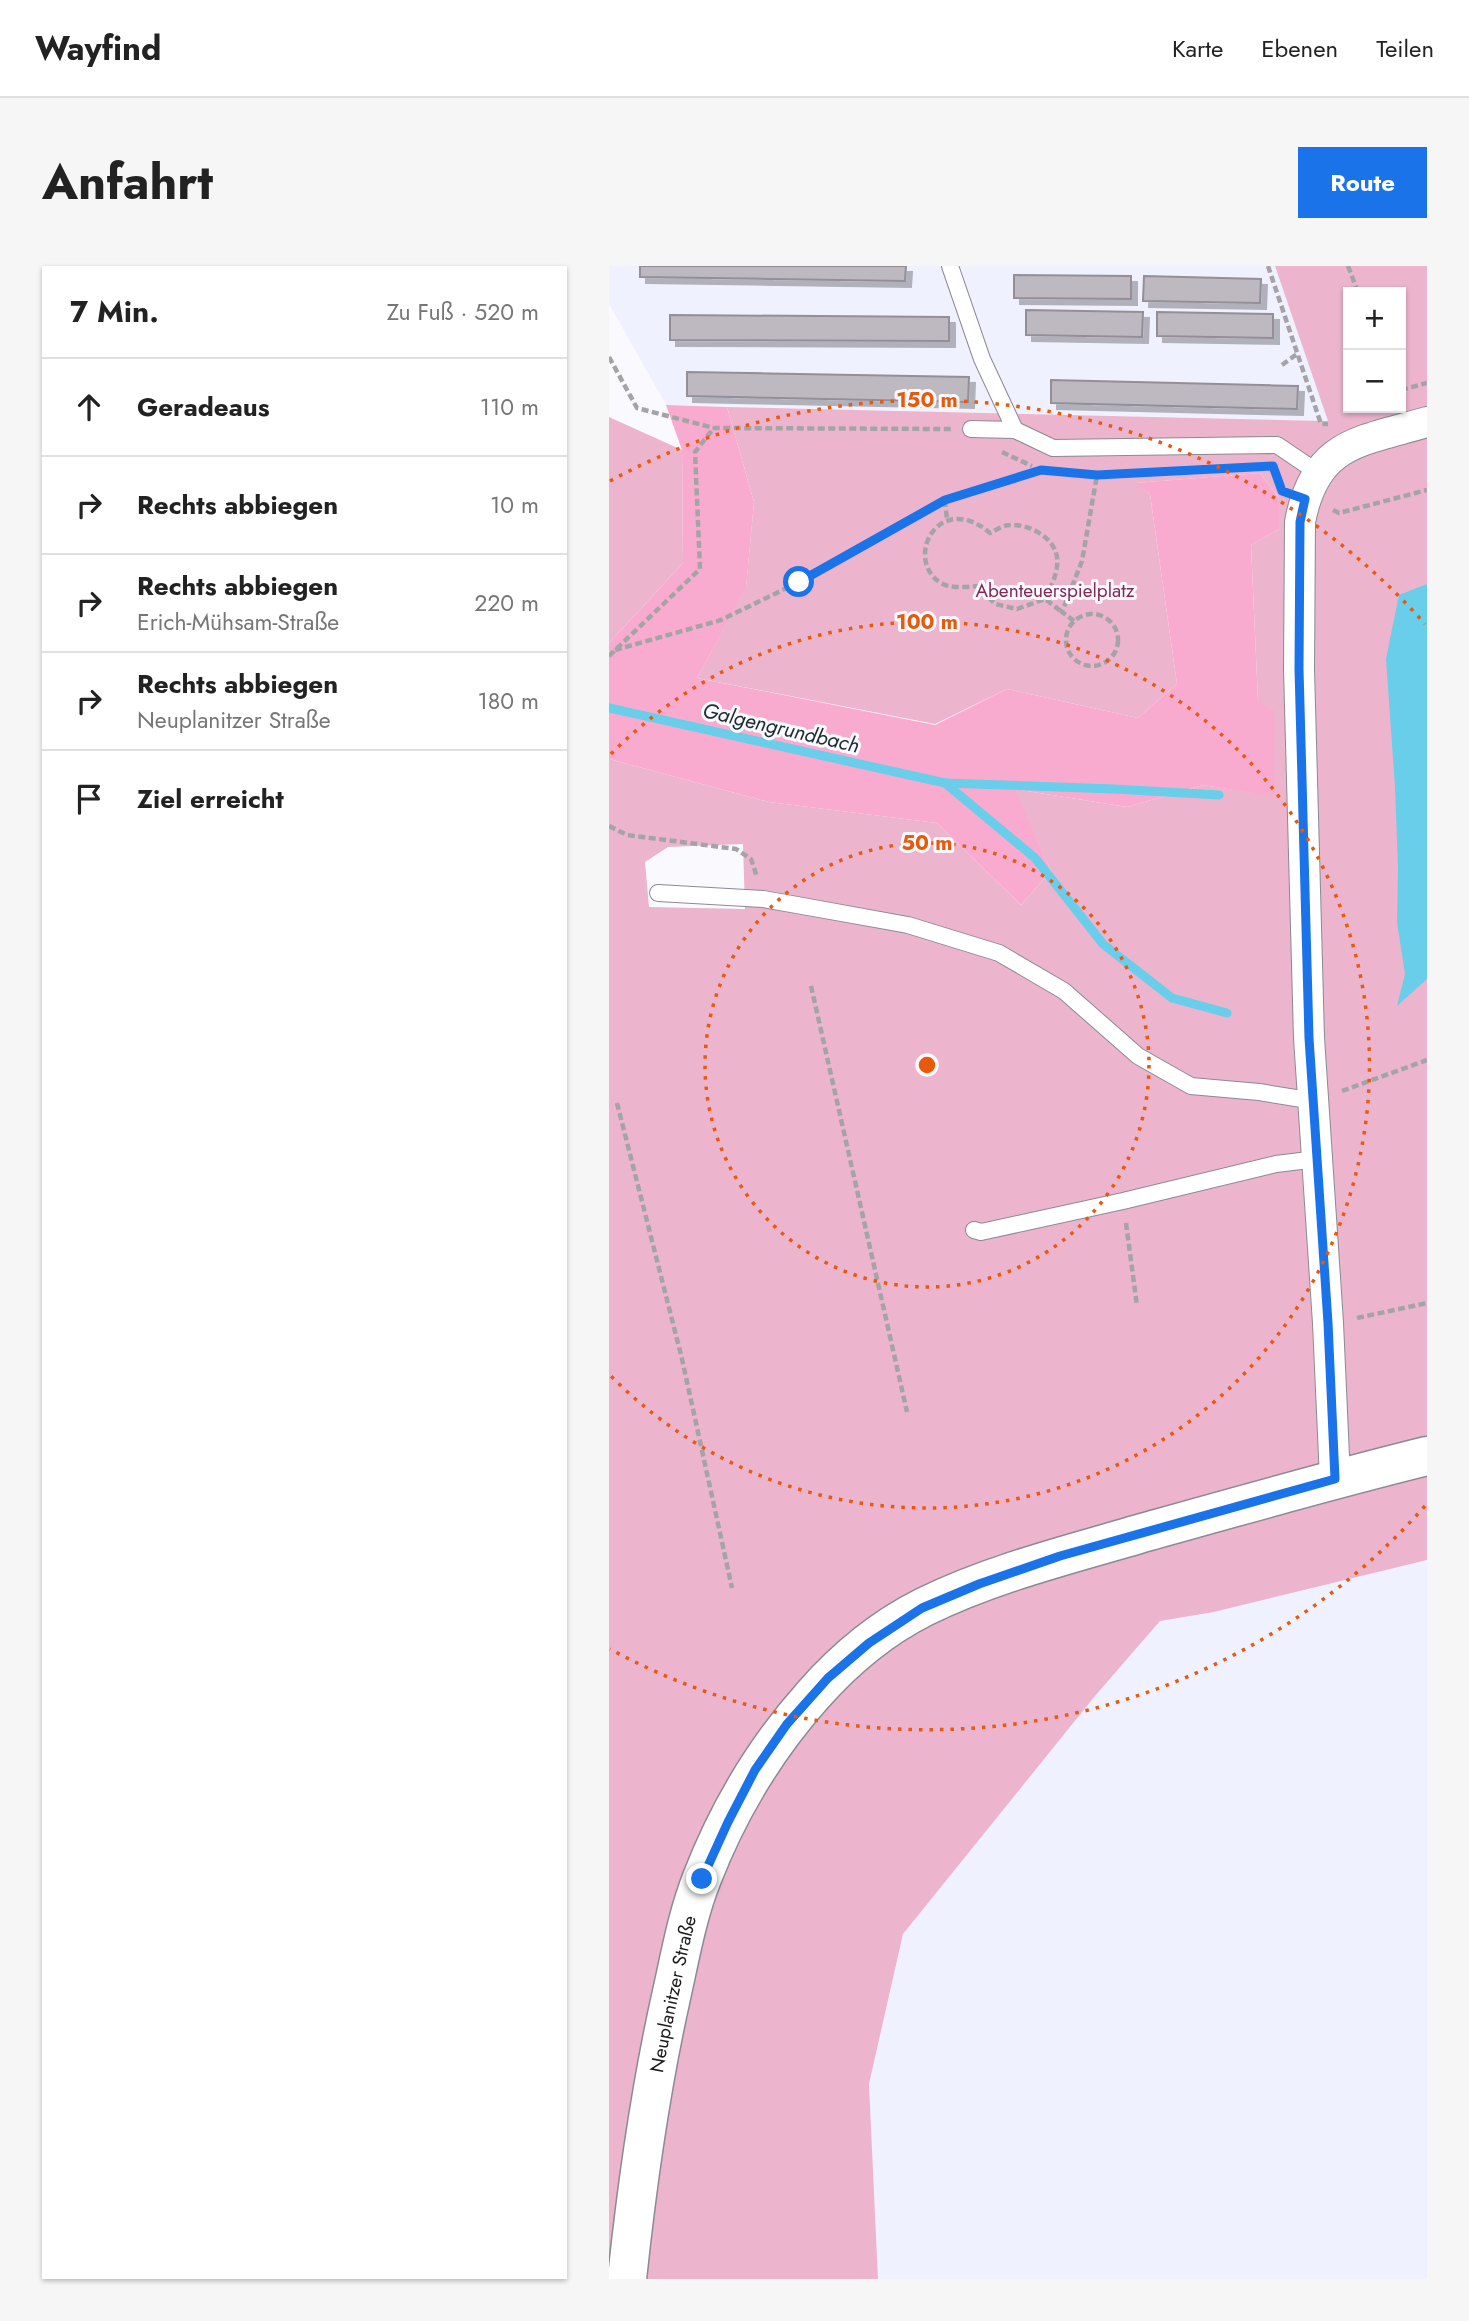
<!DOCTYPE html>
<html lang="de">
<head>
<meta charset="utf-8">
<style>
  body { margin:0; font-family:Jost,sans-serif; background:#f6f6f6; color:#222 }
  .controls { position:absolute; right:21px; top:21px; display:grid; overflow:hidden; border-radius:0px; box-shadow:0 2px 5px #0004 }
  .controls button { width:63px; height:63px; display:grid; place-items:center; padding:0; border:0; border-bottom:2px solid #e0e0e0; background:#fff; color:#222; font:35px sans-serif }
  .stop { position:absolute; width:21px; height:21px; margin:-16px; border:5px solid #1a73e8; border-radius:50%; background:#fff }
  .stop.end { background:#1a73e8; border-color:#fff; box-shadow:0 2px 7px #0008 }
  .list { margin:0; padding:0; list-style:none }
  h2 { display:flex; justify-content:space-between; align-items:center; height:91px; margin:0; padding:0 28px; font-size:30px }
  h2 small { font-size:23px; font-weight:400; color:#767676 }
  .list li { display:grid; grid-template-columns:46px 1fr auto; gap:21px; align-items:center; box-sizing:border-box; height:98px; padding:0 28px; border-top:2px solid #e0e0e0 }
  .list b { display:block; font-size:26px; white-space:nowrap }
  .list p { margin:0; font-size:23px; white-space:nowrap; color:#767676 }
  .list em { font-size:23px; font-style:normal; color:#767676 }
  .icon { flex:none; width:38px; height:38px; fill:none; stroke:currentColor; stroke-width:2; stroke-linecap:round; stroke-linejoin:round }
  .map { position:relative; flex:none; width:818px; height:2013px; overflow:hidden; border-radius:0px }
  header { display:flex; align-items:center; gap:42px; box-sizing:border-box; height:98px; padding:0 35px; background:#fff; border-bottom:2px solid #e0e0e0 }
  header strong { font-size:33px }
  nav { display:flex; gap:38px; margin-inline-start:auto; font-size:24px }
  .intro { display:flex; align-items:center; justify-content:space-between; box-sizing:border-box; height:168px; padding:0 42px }
  h1 { margin:0; font-size:49px }
  .button { padding:18px 32px; border-radius:0px; background:#1a73e8; color:#fff; font-size:24px; font-weight:700 }
  main { display:flex; gap:42px; padding:0 42px }
  aside { flex:1; background:#fff; border-radius:0px; box-shadow:0 2px 5px #0004 }
  .map>svg:first-child { display:block }
  .built { fill:#f0f1fe }
  .green { fill:#edb4ce; fill-rule:evenodd }
  .forest { fill:#f9abcf }
  .water { fill:#68cee9 }
  .lines { fill:none; stroke-linecap:round; stroke-linejoin:round }
  .stream { stroke:#68cee9; stroke-width:9 }
  .building { fill:#beb8c0; stroke:#948f96; stroke-width:2; filter:url(#shadow) }
  .service-casing { stroke:#8a8a93; stroke-width:18 }
  .minor-casing { stroke:#8a8a93; stroke-width:32 }
  .secondary-casing { stroke:#8a8a93; stroke-width:41 }
  .path { stroke:#a4a4a7; stroke-width:4.5; stroke-dasharray:7 3.5; stroke-linecap:butt }
  .service { stroke:#fff; stroke-width:16 }
  .minor { stroke:#fff; stroke-width:30 }
  .secondary { stroke:#fff; stroke-width:38 }
  .route { stroke:#1a73e8; stroke-width:9 }
  .ring { fill:none; stroke:#e8590c; stroke-width:3.5; stroke-dasharray:3.5 7 }
  .labels { text-anchor:middle; stroke-width:6; stroke-linejoin:round; paint-order:stroke }
  .park-label { font-size:19px; fill:#822959; stroke:#fafafe }
  .street-label { font-size:19px; fill:#1b1b1e; stroke:#fafafe }
  .water-label { font-size:21px; font-style:italic; fill:#1a2c32; stroke:#fafafe }
  .centre { fill:#e8590c; stroke:#fafafe; stroke-width:3.5 }
  .ring-label { font-size:21px; text-anchor:middle; font-weight:bold; fill:#e8590c; stroke:#fafafe; stroke-width:6; stroke-linejoin:round; paint-order:stroke }
</style>
</head>
<body>
<header>
<strong>Wayfind</strong>
<nav><a>Karte</a><a>Ebenen</a><a>Teilen</a></nav>
</header>
<div class="intro"><h1>Anfahrt</h1><a class="button">Route</a></div>
<main>
<aside>
<h2>7 Min.<small>Zu Fuß · 520 m</small></h2>
<ul class="list">
<li><svg class="icon" aria-label="ahead" viewBox="0 0 24 24"><path d="M12 20V5M6 11l6-6 6 6"/></svg><div><b>Geradeaus</b></div><em>110 m</em></li>
<li><svg class="icon" aria-label="right" viewBox="0 0 24 24"><path d="M7 20v-9h11M14 6l5 5-5 5"/></svg><div><b>Rechts abbiegen</b></div><em>10 m</em></li>
<li><svg class="icon" aria-label="right" viewBox="0 0 24 24"><path d="M7 20v-9h11M14 6l5 5-5 5"/></svg><div><b>Rechts abbiegen</b><p>Erich-Mühsam-Straße</p></div><em>220 m</em></li>
<li><svg class="icon" aria-label="right" viewBox="0 0 24 24"><path d="M7 20v-9h11M14 6l5 5-5 5"/></svg><div><b>Rechts abbiegen</b><p>Neuplanitzer Straße</p></div><em>180 m</em></li>
<li><svg class="icon" aria-label="arrive" viewBox="0 0 24 24"><path d="M6 21V4h12l-3 4 3 4H6"/></svg><div><b>Ziel erreicht</b></div></li>
</ul>
</aside>
<div class="map">
<svg width="818" height="2013" viewBox="0 0 818 2013">
  <defs>
    <filter id="shadow"><feDropShadow dx="6" dy="6" stdDeviation="0" flood-color="#0004"/></filter>
  </defs>
  <rect width="100%" height="100%" fill="#fafafe"/>
  <g class="built">
    <polygon points="0,0 666,0 720,155 57,139 0,38"/>
    <polygon points="818,1294 818,2013 269,2013 260,1818 294,1668 486,1430 551,1355 605,1346"/>
  </g>
  <g class="green">
    <path d="M666 0H818V1294L605 1346 551 1355 486 1430 294 1668 260 1818 269 2013H0V493L160 536 328 557 412 639 442 605 405 523 518 541 594 519 665 530 649 435 642 279 670 263V232L651 207 527 217 541 228 568 418 529 452 398 423 326 458 88 412 137 321 145 236 118 141 719 155ZM739 26H792V142H739ZM134 578 136 643 40 641 36 596 59 581Z"/>
    <polygon points="0,151 73,184 74,297 0,377"/>
  </g>
  <polygon class="forest" points="57,139 118,141 145,236 137,322 88,412 326,459 398,423 529,452 568,418 541,228 526,217 651,207 670,232 670,263 642,279 649,435 665,445 666,531 594,519 518,541 406,523 442,605 412,639 328,557 160,536 0,493 0,377 74,297 73,184"/>
  <polygon class="water" points="818,318 818,713 788,740 796,708 788,656 789,602 786,521 777,393 790,329"/>
  <g class="lines">
    <g class="stream">
      <polyline points="0,442 336,517 426,592 494,678 563,732 618,747"/>
      <polyline points="336,517 505,523 610,529"/>
    </g>
  </g>
  <g class="building">
    <polygon points="31,0 297,0 296,15 31,11"/>
    <polygon points="405,9 522,10 522,33 405,32"/>
    <polygon points="535,10 652,13 651,37 534,35"/>
    <polygon points="417,44 534,46 533,71 417,69"/>
    <polygon points="548,46 664,48 664,72 548,70"/>
    <polygon points="61,49 340,51 340,75 61,74"/>
    <polygon points="78,106 360,111 359,136 78,130"/>
    <polygon points="442,114 689,120 688,143 442,137"/>
  </g>
  <g class="lines">
    <g class="service-casing">
      <g id="service">
        <polyline points="341,0 373,93 406,164"/>
        <polyline points="362,163 406,164 444,182 668,179 708,206"/>
        <polyline points="49,627 154,633 188,639 299,659 390,687 455,725 529,790 582,820 650,826 705,835"/>
        <polyline points="365,964 372,966 514,935 667,898 708,893"/>
      </g>
    </g>
    <g class="minor-casing">
      <path id="minor" d="M726 1213 719 1057 700 772 690 403 691 256C706 176 750 176 818 156"/>
    </g>
    <g class="secondary-casing">
      <g id="secondary">
        <path id="s1" d="M18 2013C28 1918 41 1825 62 1731 71 1691 78 1650 93 1612 119 1545 156 1483 204 1429 234 1395 273 1362 315 1341 382 1308 458 1289 530 1268 626 1241 721 1214 818 1190"/>
      </g>
    </g>
    <g class="path">
      <polyline points="659,0 712,158 719,158"/>
      <polyline points="739,0 749,26"/>
      <polyline points="0,91 28,142 105,162 343,163"/>
      <polyline points="673,99 688,88"/>
      <polyline points="792,124 818,117"/>
      <polyline points="393,186 423,200"/>
      <polyline points="462,207 488,209 548,206"/>
      <polyline points="336,234 338,254"/>
      <polyline points="724,244 730,247 818,224"/>
      <path d="M436 333C442 320 450 306 448 291 445 271 420 258 401 259 395 259 387 264 381 267 329 223 294 294 332 317 343 323 357 321 369 320L386 338 408 343 436 333 453 346"/>
      <circle cx="483" cy="374" r="26"/>
      <polyline points="465,355 453,346 473,295 488,209"/>
      <polyline points="6,384 112,354 190,316 336,234 432,204"/>
      <polyline points="0,390 91,303 86,186 105,162"/>
      <polyline points="0,560 18,569 127,583 142,593 148,611"/>
      <polyline points="202,720 298,1146"/>
      <polyline points="733,825 818,794"/>
      <polyline points="8,837 73,1093 123,1322"/>
      <polyline points="517,957 528,1040"/>
      <polyline points="748,1052 818,1037"/>
    </g>
    <use href="#service" class="service"/>
    <use href="#minor" class="minor"/>
    <use href="#secondary" class="secondary"/>
  </g>
  <g class="lines">
    <polyline class="route" points="93,1613 119,1556 146,1504 178,1458 219,1412 260,1377 313,1342 370,1318 451,1290 726,1213 719,1057 700,772 690,403 691,256 696,233 673,225 664,200 488,209 432,204 336,234 190,316"/>
  </g>
  <g class="ring">
    <circle cx="318" cy="799" r="222"/>
    <path d="M2 488A443 443 0 1 1 2 1110"/>
    <path d="M816 1240A665 665 0 0 1 1 1383M1 215A665 665 0 0 1 816 358"/>
  </g>
  <g class="labels">
    <g class="park-label">
      <text x="446" y="331">Abenteuerspielplatz</text>
    </g>
    <g class="street-label">
      <text dy="7" stroke="none"><textPath href="#s1" startOffset="289">Neuplanitzer Straße</textPath></text>
    </g>
    <g class="water-label">
      <text transform="translate(172 462) rotate(13)" y="7">Galgengrundbach</text>
    </g>
  </g>
  <circle cx="318" cy="799" r="10" class="centre"/>
  <g class="ring-label">
    <text x="318" y="141">150 m</text>
    <text x="318" y="363">100 m</text>
    <text x="318" y="584">50 m</text>
  </g>
</svg>
<div class="controls">
<button>+</button>
<button>−</button>
</div>
<div class="stop" style="left:190px;top:316px"></div>
<div class="stop end" style="left:93px;top:1613px"></div>
</div>
</main>
</body>
</html>
